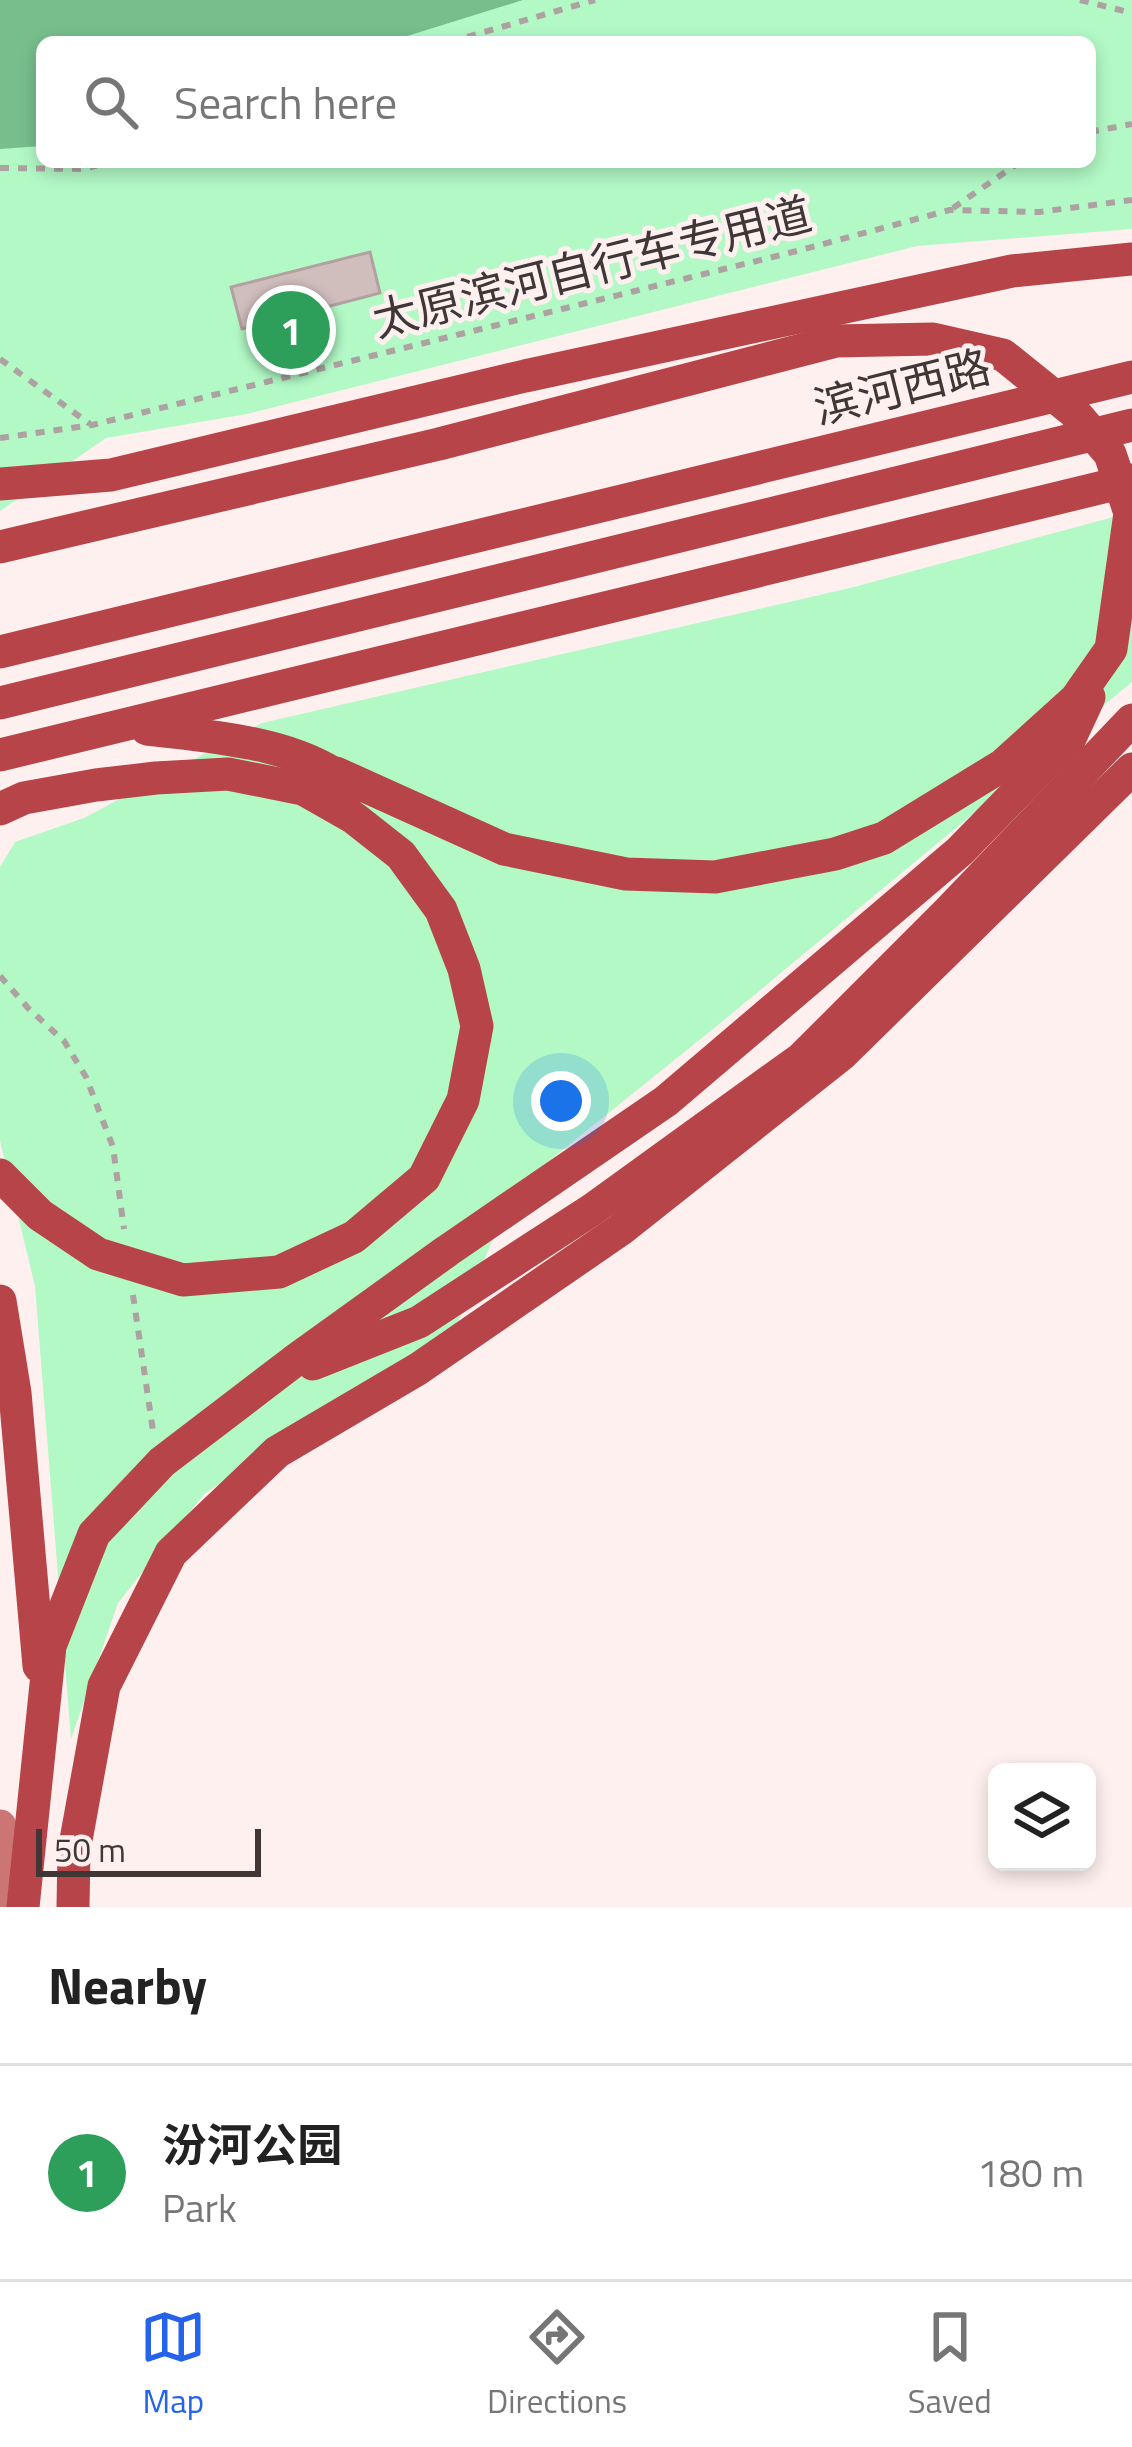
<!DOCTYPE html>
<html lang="en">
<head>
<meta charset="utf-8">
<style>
  body { margin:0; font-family:"Titillium Web","Noto Sans SC",sans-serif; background:#f6f6f6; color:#222 }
  .controls { position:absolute; right:36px; bottom:36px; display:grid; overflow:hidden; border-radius:18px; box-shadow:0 6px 18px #0003 }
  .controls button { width:108px; height:108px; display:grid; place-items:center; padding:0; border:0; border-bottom:3px solid #e0e0e0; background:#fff; color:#222; font:60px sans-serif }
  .scale { position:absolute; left:36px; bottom:30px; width:225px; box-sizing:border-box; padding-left:12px; border:6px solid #3e3736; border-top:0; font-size:33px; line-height:42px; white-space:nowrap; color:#3e3736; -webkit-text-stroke:9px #fef0ef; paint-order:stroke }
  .you { position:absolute; left:561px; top:1101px; width:42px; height:42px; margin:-30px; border:9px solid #fff; border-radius:50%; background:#1a73e8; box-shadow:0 0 0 18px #1a73e833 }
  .badge { display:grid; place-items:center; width:78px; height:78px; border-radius:50%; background:#2563eb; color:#fff; font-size:39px; font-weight:700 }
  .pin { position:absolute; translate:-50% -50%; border:6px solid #fff; box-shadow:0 3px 12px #0006 }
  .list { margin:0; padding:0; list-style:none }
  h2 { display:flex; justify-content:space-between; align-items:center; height:156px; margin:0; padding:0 48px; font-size:51px }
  h2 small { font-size:39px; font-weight:400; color:#767676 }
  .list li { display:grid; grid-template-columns:78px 1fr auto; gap:36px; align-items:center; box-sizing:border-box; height:216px; padding:0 48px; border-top:3px solid #e0e0e0 }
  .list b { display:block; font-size:45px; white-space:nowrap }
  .list p { margin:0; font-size:39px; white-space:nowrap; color:#767676 }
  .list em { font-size:39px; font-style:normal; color:#767676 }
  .icon { flex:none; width:66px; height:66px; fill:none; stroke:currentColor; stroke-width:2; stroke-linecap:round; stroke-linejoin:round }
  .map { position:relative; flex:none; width:1132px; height:1907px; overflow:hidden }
  .search { position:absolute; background:#fff; box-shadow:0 6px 18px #0003; left:36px; right:36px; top:36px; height:132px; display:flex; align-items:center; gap:30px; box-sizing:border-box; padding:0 42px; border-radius:18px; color:#767676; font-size:45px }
  .sheet { height:372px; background:#fff }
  nav { display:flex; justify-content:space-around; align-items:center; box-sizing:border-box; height:168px; border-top:3px solid #e0e0e0; background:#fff; font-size:33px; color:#767676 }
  nav a { display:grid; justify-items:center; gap:6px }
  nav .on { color:#2563eb }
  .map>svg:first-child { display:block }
  .green { fill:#b2f9c6; fill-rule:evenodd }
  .water { fill:#78be8d }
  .building { fill:#d0bebd; stroke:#b2a1a0; stroke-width:3 }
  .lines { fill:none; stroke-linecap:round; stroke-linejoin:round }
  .path { stroke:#ada2a1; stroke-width:6; stroke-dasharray:9 9; stroke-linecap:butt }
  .secondary { stroke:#cb7574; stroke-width:33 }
  .trunk { stroke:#b64449; stroke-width:33 }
  .labels { text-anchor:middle; stroke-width:10; stroke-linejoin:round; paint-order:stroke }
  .street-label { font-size:45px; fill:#3e3736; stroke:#fef0ef }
</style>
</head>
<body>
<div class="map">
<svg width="1132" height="1907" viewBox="0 0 1132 1907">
  <rect width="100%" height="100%" fill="#fef0ef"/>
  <g class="green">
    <path d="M0 0H1132V229L917 246 247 414 106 438 0 511ZM42 42H1090V162H42Z"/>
    <polygon points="1132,512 1132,682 718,1025 514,1189 455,1329 204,1494 118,1603 71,1739 35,1286 0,1141 0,867 15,842 84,818 262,723 850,588"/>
  </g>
  <polygon class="water" points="0,0 523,0 388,42 42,42 42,146 0,149"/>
  <polygon class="building" points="370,252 380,293 242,329 231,287"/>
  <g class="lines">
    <g class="path">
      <polyline points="1080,0 1132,13"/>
      <polyline points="450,42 595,0"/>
      <polyline points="1090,132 1132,124"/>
      <polyline points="0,168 85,169 108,162"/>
      <polyline points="953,208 1020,162"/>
      <polyline points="0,359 90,424"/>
      <polyline points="0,438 92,425 797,251 950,210 1039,212 1132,200"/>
      <polyline points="0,976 28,1008 64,1041 86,1077 113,1147 124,1229"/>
      <polyline points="133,1295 153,1431"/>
    </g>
    <polyline class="secondary" points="0,1826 6,1907"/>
    <g class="trunk">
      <polyline points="0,484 111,475 525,376 1012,271 1132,259"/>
      <polyline points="0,547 439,444 836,341 933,339 1003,355 1074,412 1110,454 1130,513 1111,649 1076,699 1003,765 884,838 835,854 715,877 626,874 504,849 336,773"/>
      <polyline points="0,652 1132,377"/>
      <polyline points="0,703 1132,425"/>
      <path d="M147 729C213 737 302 742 353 788"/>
      <polyline points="0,755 1132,480"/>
      <polyline points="0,809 24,798 96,785 156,778 228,774 303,789 354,818 401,855 441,910 464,969 477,1026 463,1100 424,1178 354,1237 279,1272 183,1280 98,1254 40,1215 0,1175"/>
      <polyline points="0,1301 15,1393 39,1666"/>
      <polyline points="313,1364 419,1322 593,1209 802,1058 948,912 1132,720"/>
      <polyline points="23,1907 50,1646 94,1534 162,1462 293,1362 447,1251 666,1101 960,851 1070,738 1089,697"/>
      <polyline points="73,1907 74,1851 104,1686 171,1553 277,1452 418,1369 620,1230 842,1054 1132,769"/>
    </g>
  </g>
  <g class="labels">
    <g class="street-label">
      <text transform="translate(592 267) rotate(-14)" y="16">太原滨河自行车专用道</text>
      <text transform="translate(902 387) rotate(-14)" y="16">滨河西路</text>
    </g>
  </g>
</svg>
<div class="controls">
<button><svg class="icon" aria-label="layers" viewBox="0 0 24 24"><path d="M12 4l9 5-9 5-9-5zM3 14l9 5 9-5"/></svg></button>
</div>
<div class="scale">50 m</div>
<div class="you"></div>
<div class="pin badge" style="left:291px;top:330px;background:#2e9e5b">1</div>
<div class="search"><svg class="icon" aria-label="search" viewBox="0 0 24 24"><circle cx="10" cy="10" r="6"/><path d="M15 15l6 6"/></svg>Search here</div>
</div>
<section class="sheet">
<h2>Nearby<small></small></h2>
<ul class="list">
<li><span class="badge" style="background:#2e9e5b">1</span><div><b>汾河公园</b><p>Park</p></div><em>180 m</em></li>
</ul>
</section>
<nav>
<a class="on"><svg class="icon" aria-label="map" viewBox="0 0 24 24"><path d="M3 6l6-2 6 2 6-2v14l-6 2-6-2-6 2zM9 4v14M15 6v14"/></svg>Map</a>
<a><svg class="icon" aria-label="directions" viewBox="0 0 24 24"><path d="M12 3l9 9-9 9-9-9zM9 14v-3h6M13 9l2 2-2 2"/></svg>Directions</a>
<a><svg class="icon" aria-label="saved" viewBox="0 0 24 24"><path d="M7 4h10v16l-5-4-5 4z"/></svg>Saved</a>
</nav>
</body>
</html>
